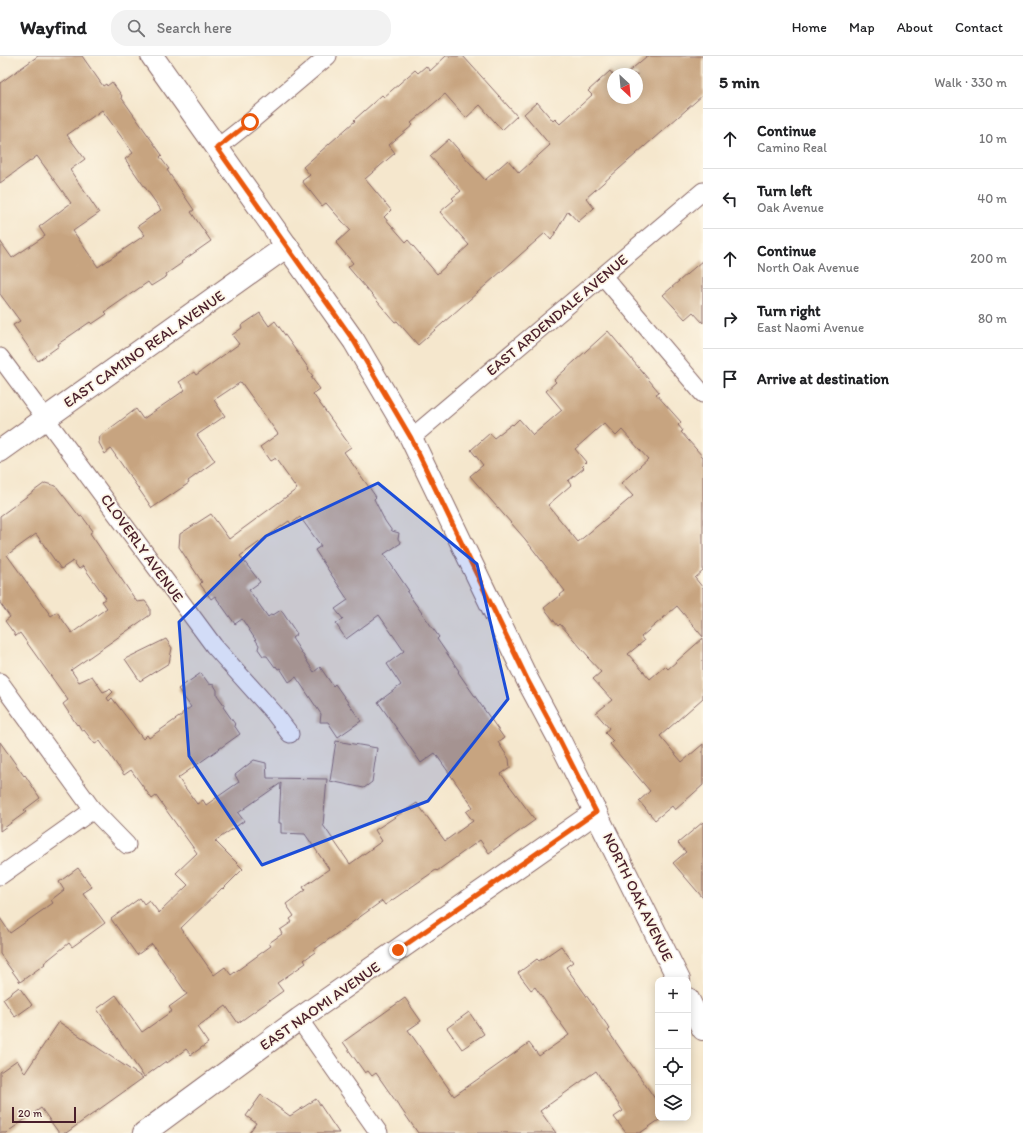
<!DOCTYPE html>
<html lang="en">
<head>
<meta charset="utf-8">
<style>
  body { margin:0; font-family:Itim,sans-serif; background:#f2f2f2; color:#202124 }
  .controls { position:absolute; right:12px; bottom:12px; display:grid; overflow:hidden; border-radius:8px; box-shadow:0 2px 10px #0003 }
  .controls button { width:36px; height:36px; display:grid; place-items:center; padding:0; border:0; border-bottom:1px solid #e0e0e0; background:#fff; color:#202124; font:20px sans-serif }
  .compass { position:absolute; left:607px; top:12px; width:36px; height:36px; border-radius:50%; background:#fff; box-shadow:0 2px 10px #0003; rotate:154deg }
  .scale { position:absolute; left:12px; bottom:10px; width:64px; box-sizing:border-box; padding-left:4px; border:2px solid #4a1f2b; border-top:0; font-size:11px; line-height:14px; white-space:nowrap; color:#4a1f2b; -webkit-text-stroke:3px #fcf5e5; paint-order:stroke }
  .stop { position:absolute; width:12px; height:12px; margin:-9px; border:3px solid #ea580c; border-radius:50%; background:#fff }
  .stop.end { background:#ea580c; border-color:#fff; box-shadow:0 1px 4px #0008 }
  .list { margin:0; padding:0; list-style:none }
  h2 { display:flex; justify-content:space-between; align-items:center; height:52px; margin:0; padding:0 16px; font-size:17px }
  h2 small { font-size:13px; font-weight:400; color:#757577 }
  .list li { display:grid; grid-template-columns:26px 1fr auto; gap:12px; align-items:center; box-sizing:border-box; height:60px; padding:0 16px; border-top:1px solid #e0e0e0 }
  .list b { display:block; font-size:15px; white-space:nowrap }
  .list p { margin:0; font-size:13px; white-space:nowrap; color:#757577 }
  .list em { font-size:13px; font-style:normal; color:#757577 }
  .icon { flex:none; width:22px; height:22px; fill:none; stroke:currentColor; stroke-width:2; stroke-linecap:round; stroke-linejoin:round }
  .map { position:relative; flex:none; width:703px; height:1077px; overflow:hidden }
  header { display:flex; align-items:center; gap:24px; box-sizing:border-box; height:56px; padding:0 20px; background:#fff; border-bottom:1px solid #e0e0e0 }
  header strong { font-size:19px }
  nav { display:flex; gap:22px; margin-inline-start:auto; font-size:14px }
  .search { width:280px; height:36px; background:#f2f2f2; display:flex; align-items:center; gap:10px; box-sizing:border-box; padding:0 14px; border-radius:16px; color:#757577; font-size:15px }
  main { display:flex }
  aside { flex:1; background:#fff }
  .map>svg:first-child { display:block }
  .building { fill:#c7a480; fill-rule:evenodd }
  .lines { fill:none; stroke-linecap:round; stroke-linejoin:round }
  .street-casing { stroke:#866564; stroke-width:19 }
  .secondary-casing { stroke:#866564; stroke-width:24 }
  .street { stroke:#fff; stroke-width:17 }
  .secondary { stroke:#fff; stroke-width:22 }
  .route { stroke:#ea580c; stroke-width:5 }
  .marked { fill:#1d4ed8; fill-opacity:0.2; stroke:#1d4ed8; stroke-width:3; stroke-linejoin:round }
  .labels { text-anchor:middle; stroke-width:3.5; stroke-linejoin:round; paint-order:stroke }
  .street-label { font-size:15px; fill:#4a1f2b; stroke:#fcf5e5 }
</style>
</head>
<body>
<header>
<strong>Wayfind</strong>
<div class="search"><svg class="icon" aria-label="search" viewBox="0 0 24 24"><circle cx="10" cy="10" r="6"/><path d="M15 15l6 6"/></svg>Search here</div>
<nav><a>Home</a><a>Map</a><a>About</a><a>Contact</a></nav>
</header>
<main>
<div class="map">
<svg width="703" height="1077" viewBox="0 0 703 1077">
  <rect width="100%" height="100%" fill="#fcf5e5"/>
  <filter id="ink" filterUnits="userSpaceOnUse"><feTurbulence type="fractalNoise" baseFrequency=".025" numOctaves="2"/><feDisplacementMap in="SourceGraphic" scale="8" xChannelSelector="R" yChannelSelector="G"/><feConvolveMatrix kernelMatrix="1 2 1 2 8 2 1 2 1" color-interpolation-filters="sRGB"/></filter>
  <filter id="wash" filterUnits="userSpaceOnUse"><feTurbulence type="fractalNoise" baseFrequency=".012" numOctaves="4" result="noise"/><feDisplacementMap in="SourceGraphic" scale="16" xChannelSelector="R" yChannelSelector="G"/><feGaussianBlur stdDeviation="0.9" result="paint"/><feColorMatrix in="noise" values="0 0 0 0 0 0 0 0 0 0 0 0 0 0 0 0 0 1.4 0 .05"/><feComposite in="paint" operator="in"/></filter>
  <g filter="url(#wash)">
    <rect width="100%" height="100%" fill="#f5e7cd"/>
    <g id="blocks">
      <g class="building">
        <path d="M38 0H82L103 30 106 28 107 30 112 26 122 40 121 41 162 99 160 101 169 113 167 114 194 154 191 156 211 185 181 206 182 207 166 218 167 220 151 230 148 226 105 256 107 258 92 268 90 266 58 288 59 290 38 305 13 269 20 265 0 238V185L12 202 45 180 39 171 71 147 37 100 0 127V27ZM102 54 133 97 125 103 161 154 138 170 145 179 98 211 73 175 99 157 70 114 85 103 67 79Z"/>
        <polygon points="446,0 463,0 517,60 502,74 480,49 466,62 445,38 411,67 413,69 389,89 395,97 365,123 391,154 384,161 406,186 408,184 437,218 469,189 440,156 454,144 452,142 461,135 430,100 449,83 485,124 508,104 519,117 550,89 524,58 537,46 553,65 555,63 560,68 592,39 588,35 610,15 613,19 613,42 637,42 637,18 626,18 647,0 703,0 703,39 586,142 594,152 578,166 568,155 551,184 545,177 418,289 397,265 395,266 348,211 353,207 336,187 350,174 326,147 322,150 302,125 310,119 303,111 355,65 354,64 382,39 384,41 415,14 418,17 426,10 430,15"/>
        <polygon points="703,204 703,267 693,256 685,263 663,239"/>
        <path d="M260 257 269 270 275 265 309 313 308 314 313 320 311 321 320 333 313 338 351 391 344 396 376 441 374 443 385 465 392 475 399 477 398 483 401 487 384 498 409 535 407 536 439 581 437 583 459 615 458 616 504 682 498 686 509 703 510 712 501 718 535 764 489 797 480 784 437 815 436 814 385 849 382 845 314 894 315 896 304 904 306 907 277 927 283 935 238 967 226 950 197 971 208 987 191 999 186 993 167 1007 166 1005 144 1021 97 953 116 939 142 976 172 955 169 951 187 938 152 888 137 899 111 863 140 842 144 848 149 844 159 857 188 829 176 817 197 797 156 740 152 743 131 714 124 719 100 685 95 688 84 674 82 675 78 668 77 669 63 648 68 644 20 577 16 580 5 565 10 561 0 547V460L45 427 56 430 80 461 82 460 93 475 90 477 137 546 145 545 150 552V559L71 614 79 626 92 620 103 636 110 633 113 636 107 642 109 645 112 642 143 683 147 679 149 682 182 659V657L191 651 178 633 201 617 209 628 214 629 217 634V639L225 650 223 651 235 668 234 669 240 678 178 722 197 748 203 744 206 749 239 726 235 719 254 704 266 707 267 722 327 723 323 769 350 808 382 785 375 774 417 747 445 785 473 765 466 756 473 751 435 697 421 707 378 646 401 629 387 608 404 595 379 559 346 583 336 568 343 563 335 553 348 544 315 494 321 490 300 461 291 468 289 465 240 500 260 526 249 534 268 561 272 558 273 559 281 554 297 578 292 582 314 616 320 611 333 630 335 628 361 665 338 681 328 666H320L321 658 296 621 289 626 280 612 278 613 276 610 275 611 267 600H263L258 593 259 589 242 563 235 568 215 540 211 543 200 528 202 526 179 491 180 478 211 458 229 483 297 433 275 402 270 405 260 391 278 378 241 326 214 344 225 360 197 379 215 405 188 425 189 427 152 452 111 393 105 398 99 387 100 380 136 353 143 363 185 334 179 326 194 316 196 319 239 288 232 279 242 272 241 270ZM36 478 61 513 73 505 79 513 83 510 106 542 102 545 107 552 72 577 57 556 51 560 7 499ZM281 727 279 767H281V777L305 778 329 813 303 831 305 834 286 848 294 860 290 863 292 866 280 874 282 878 269 887 271 890 231 919 225 911 214 919 181 872 222 832 223 833 243 813 215 785 244 765 238 757Z"/>
        <path d="M608 275 659 336 656 338 681 366 678 369 683 375 681 376 703 401V515L695 522 703 532V581L677 550 641 581 644 585 628 598 650 623 665 610 668 613 703 582V642L660 680 682 706 703 688V729L675 754 672 750 655 764 639 745 650 735 610 688 613 685 605 677 609 672 596 657 612 644 593 623 601 616 588 602 589 601 560 568 558 570 544 552 565 535 525 483 470 420 483 409 471 394 490 377 494 382 512 368 513 369 519 363 533 379 562 354 546 335 556 326 554 324ZM604 367 616 380 622 374 648 403 621 427 633 440 578 486 548 449 571 429 568 425 584 412 582 410 586 406 575 393Z"/>
        <polygon points="166,583 172,592 169,607 140,625 125,603"/>
        <polygon points="336,685 377,692 372,726 364,732 330,725"/>
        <polygon points="0,686 24,720 25,719 40,742 24,754 26,756 0,775"/>
        <polygon points="703,766 703,842 673,807 686,796 678,787"/>
        <polygon points="78,812 92,831 83,837 105,867 72,891 69,887 44,907 45,908 20,926 0,898 0,862 10,877 53,847 51,844 64,834 59,826"/>
        <polygon points="561,890 573,906 566,911 610,973 608,975 658,1047 658,1062 662,1062 640,1077 626,1077 614,1061 623,1055 596,1015 540,1055 556,1077 418,1077 376,1017 372,1020 368,1015 365,1017 343,986 405,942 421,965 408,974 454,1040 529,987 539,1000 569,979 535,931 531,934 518,917 537,903 539,905"/>
        <polygon points="19,931 32,949 15,961 3,943"/>
        <polygon points="469,956 484,978 462,993 447,972"/>
        <polygon points="59,966 143,1022 66,1077 59,1077 41,1052 6,1077 0,1077 0,1016 17,1004 25,1017"/>
        <polygon points="261,1039 290,1060 316,1043 339,1077 249,1077 256,1067 246,1060"/>
      </g>
    </g>
  </g>
  <g filter="url(#ink)">
    <use href="#blocks" fill-opacity="0" stroke="#866564" stroke-width="1"/>
    <g class="lines">
      <g class="street-casing">
        <g id="street">
          <polyline points="217,92 250,66 328,0"/>
          <polyline points="603,220 703,338"/>
          <polyline points="0,301 214,590 274,657 290,678"/>
          <polyline points="411,382 703,135"/>
          <polyline points="0,626 93,754 127,789"/>
          <polyline points="0,820 93,754"/>
          <polyline points="299,963 379,1077"/>
        </g>
      </g>
      <g class="secondary-casing">
        <g id="secondary">
          <polyline points="152,0 354,285 411,382 528,625 558,681 679,924"/>
          <polyline points="0,395 287,190"/>
          <polyline points="688,943 703,973"/>
          <polyline points="144,1077 299,963 596,756"/>
        </g>
      </g>
      <use href="#street" class="street"/>
      <use href="#secondary" class="secondary"/>
    </g>
  </g>
  <g class="lines" filter="url(#ink)">
    <polyline class="route" points="250,66 217,92 354,285 411,382 528,625 558,681 596,756 398,894"/>
  </g>
  <path class="marked" d="M378 427 477 508 508 643 428 745 262 809 189 700 179 566 266 480Z"/>
  <g class="labels">
    <g class="street-label">
      <text transform="translate(557 259) rotate(-40)" y="5">EAST ARDENDALE AVENUE</text>
      <text transform="translate(144 293) rotate(-35)" y="5">EAST CAMINO REAL AVENUE</text>
      <text transform="translate(142 492) rotate(54)" y="5">CLOVERLY AVENUE</text>
      <text transform="translate(638 841) rotate(64)" y="5">NORTH OAK AVENUE</text>
      <text transform="translate(320 950) rotate(-35)" y="5">EAST NAOMI AVENUE</text>
    </g>
  </g>
</svg>
<div class="controls">
<button>+</button>
<button>−</button>
<button><svg class="icon" aria-label="locate" viewBox="0 0 24 24"><circle cx="12" cy="12" r="6"/><path d="M12 2v4M12 18v4M2 12h4M18 12h4"/></svg></button>
<button><svg class="icon" aria-label="layers" viewBox="0 0 24 24"><path d="M12 4l9 5-9 5-9-5zM3 14l9 5 9-5"/></svg></button>
</div>
<svg class="compass" viewBox="-18 -18 36 36"><path d="M0-13l5 13h-10z" fill="#e53935"/><path d="M0 13l5-13h-10z" fill="#757577"/></svg>
<div class="scale">20 m</div>
<div class="stop" style="left:250px;top:66px"></div>
<div class="stop end" style="left:398px;top:894px"></div>
</div>
<aside>
<h2>5 min<small>Walk · 330 m</small></h2>
<ul class="list">
<li><svg class="icon" aria-label="ahead" viewBox="0 0 24 24"><path d="M12 20V5M6 11l6-6 6 6"/></svg><div><b>Continue</b><p>Camino Real</p></div><em>10 m</em></li>
<li><svg class="icon" aria-label="left" viewBox="0 0 24 24"><path d="M17 20v-9H6M10 6l-5 5 5 5"/></svg><div><b>Turn left</b><p>Oak Avenue</p></div><em>40 m</em></li>
<li><svg class="icon" aria-label="ahead" viewBox="0 0 24 24"><path d="M12 20V5M6 11l6-6 6 6"/></svg><div><b>Continue</b><p>North Oak Avenue</p></div><em>200 m</em></li>
<li><svg class="icon" aria-label="right" viewBox="0 0 24 24"><path d="M7 20v-9h11M14 6l5 5-5 5"/></svg><div><b>Turn right</b><p>East Naomi Avenue</p></div><em>80 m</em></li>
<li><svg class="icon" aria-label="arrive" viewBox="0 0 24 24"><path d="M6 21V4h12l-3 4 3 4H6"/></svg><div><b>Arrive at destination</b></div></li>
</ul>
</aside>
</main>
</body>
</html>
